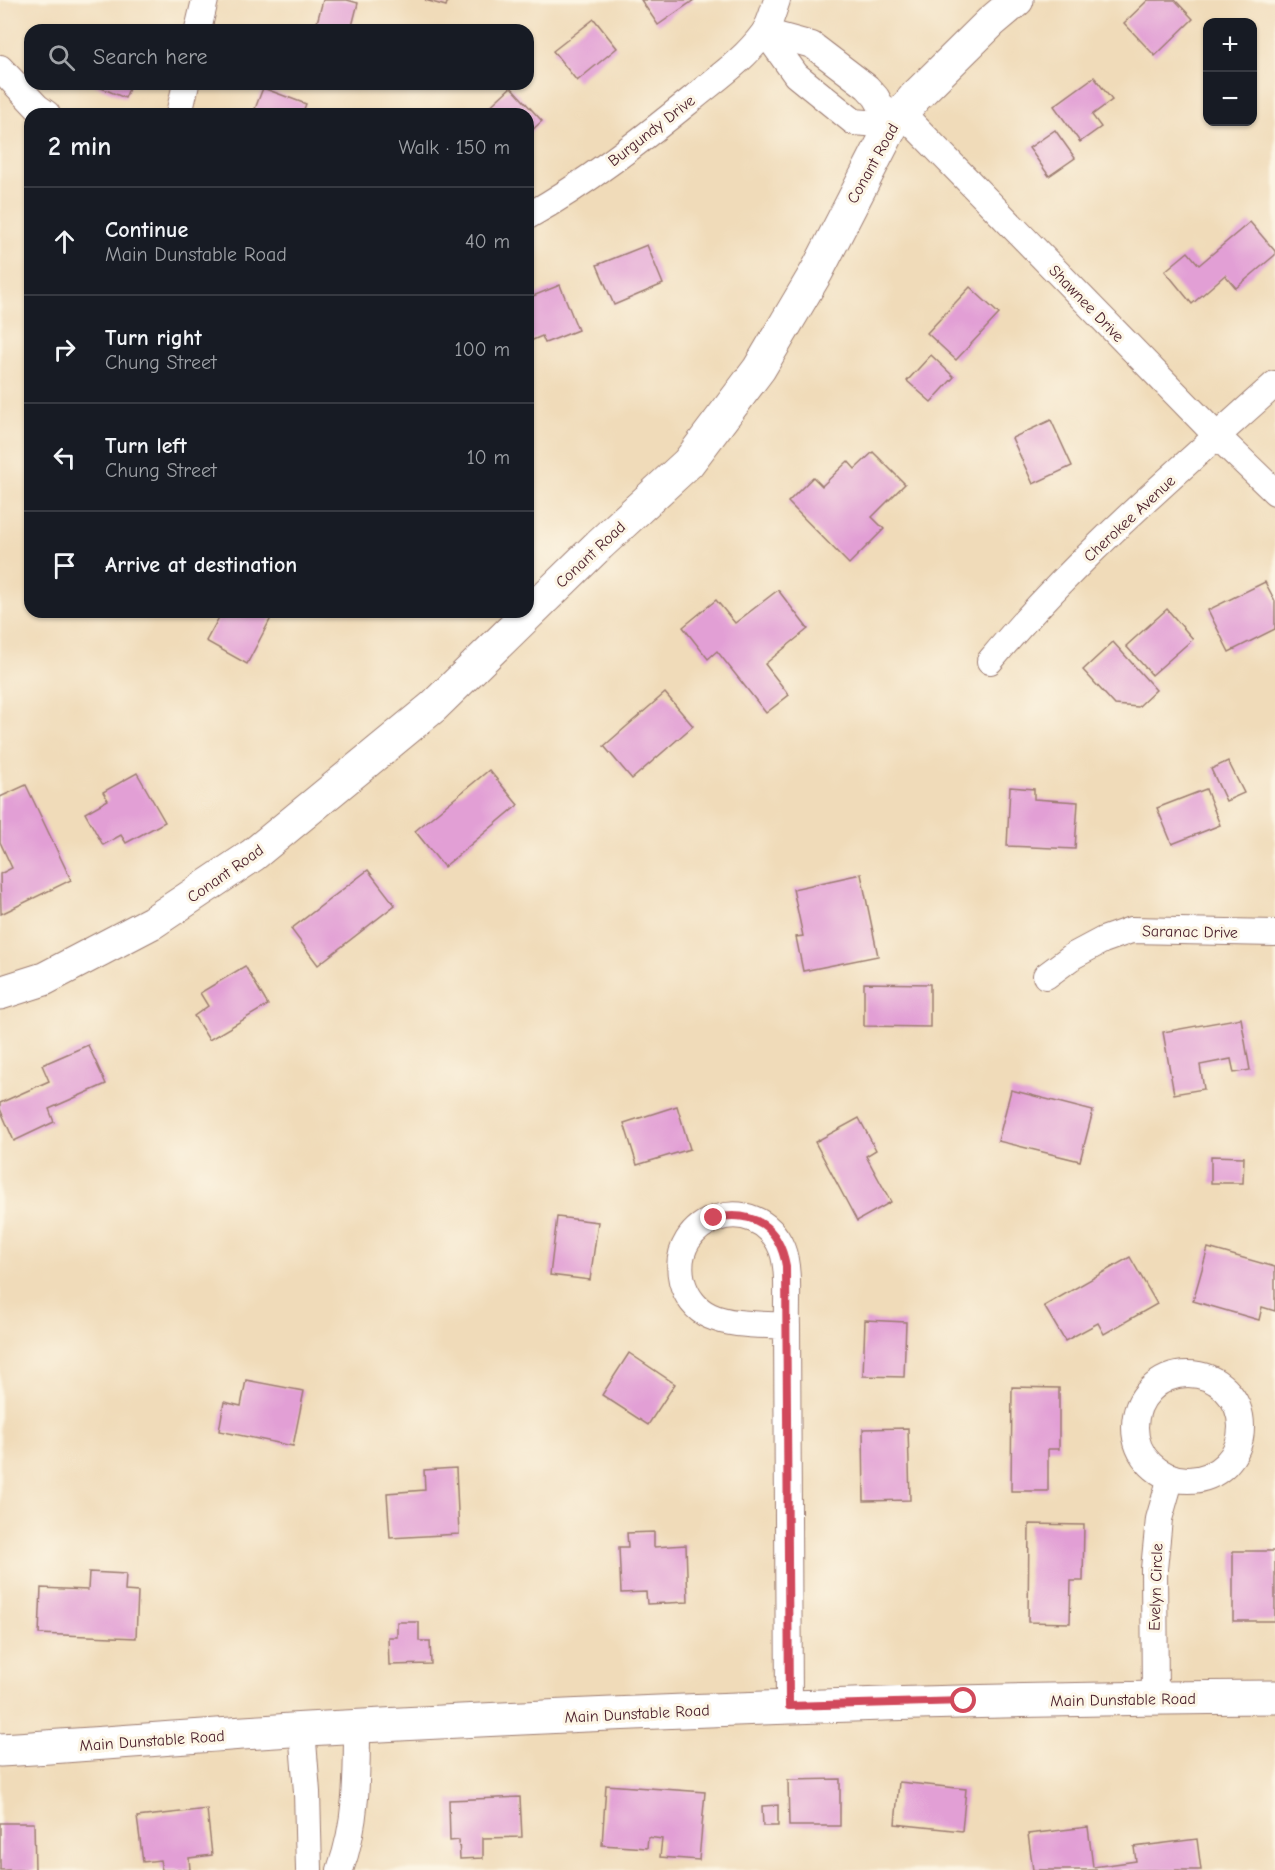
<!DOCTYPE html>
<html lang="en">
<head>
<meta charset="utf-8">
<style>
  body { margin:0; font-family:"Comic Neue",sans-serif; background:#242831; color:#f1f3f6 }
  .controls { position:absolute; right:18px; top:18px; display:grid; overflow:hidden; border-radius:12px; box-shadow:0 2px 4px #0004 }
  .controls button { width:54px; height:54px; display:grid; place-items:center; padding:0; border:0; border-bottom:2px solid #363941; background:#171b24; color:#f1f3f6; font:30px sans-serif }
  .stop { position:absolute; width:18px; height:18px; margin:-14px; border:4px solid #d1495b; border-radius:50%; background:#fff }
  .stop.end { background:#d1495b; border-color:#fff; box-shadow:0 2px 6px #0008 }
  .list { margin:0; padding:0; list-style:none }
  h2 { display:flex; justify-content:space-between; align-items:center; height:78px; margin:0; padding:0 24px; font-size:26px }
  h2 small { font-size:20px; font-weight:400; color:#9ea1a6 }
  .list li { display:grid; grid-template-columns:39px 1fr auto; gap:18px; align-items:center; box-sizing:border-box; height:108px; padding:0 24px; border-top:2px solid #363941 }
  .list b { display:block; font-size:22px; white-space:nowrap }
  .list p { margin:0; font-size:20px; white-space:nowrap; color:#9ea1a6 }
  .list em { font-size:20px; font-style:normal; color:#9ea1a6 }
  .icon { flex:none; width:33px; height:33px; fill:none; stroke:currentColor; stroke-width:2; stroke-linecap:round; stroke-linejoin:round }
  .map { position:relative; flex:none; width:1275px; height:1870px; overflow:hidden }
  .search { position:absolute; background:#171b24; box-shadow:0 2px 4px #0004; left:24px; top:24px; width:510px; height:66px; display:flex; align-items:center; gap:15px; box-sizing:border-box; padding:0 21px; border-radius:18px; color:#9ea1a6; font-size:22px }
  .panel { position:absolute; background:#171b24; box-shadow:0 2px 4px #0004; left:24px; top:108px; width:510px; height:510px; border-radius:18px }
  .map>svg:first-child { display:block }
  .building { fill:#e29fd5 }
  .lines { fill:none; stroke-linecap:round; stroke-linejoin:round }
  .minor-casing { stroke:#9d7d72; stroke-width:28 }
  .tertiary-casing { stroke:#9d7d72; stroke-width:35 }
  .secondary-casing { stroke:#9d7d72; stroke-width:35 }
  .minor { stroke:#fff; stroke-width:26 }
  .tertiary { stroke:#fff; stroke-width:33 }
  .secondary { stroke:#fff; stroke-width:33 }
  .route { stroke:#d1495b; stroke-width:8 }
  .labels { text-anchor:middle; stroke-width:6; stroke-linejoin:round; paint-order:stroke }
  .street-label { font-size:16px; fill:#4a1f2b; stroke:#fcf5e5 }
</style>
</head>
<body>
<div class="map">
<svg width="1275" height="1870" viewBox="0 0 1275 1870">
  <rect width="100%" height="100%" fill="#fcf5e5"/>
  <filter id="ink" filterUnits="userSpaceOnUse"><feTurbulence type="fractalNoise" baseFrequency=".0167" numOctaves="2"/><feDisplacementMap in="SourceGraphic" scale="12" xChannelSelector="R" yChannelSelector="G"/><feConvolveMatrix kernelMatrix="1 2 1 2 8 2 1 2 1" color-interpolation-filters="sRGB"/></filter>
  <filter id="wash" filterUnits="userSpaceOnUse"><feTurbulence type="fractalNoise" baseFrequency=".008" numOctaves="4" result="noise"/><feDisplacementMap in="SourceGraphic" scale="24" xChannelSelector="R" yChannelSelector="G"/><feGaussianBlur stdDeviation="1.35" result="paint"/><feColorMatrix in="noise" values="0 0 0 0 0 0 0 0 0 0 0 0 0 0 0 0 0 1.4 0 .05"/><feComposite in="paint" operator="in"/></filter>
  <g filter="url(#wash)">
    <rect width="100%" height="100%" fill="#f0dbb9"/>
    <g id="blocks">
      <g class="building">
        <polygon points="323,0 347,0 358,3 351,30 315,30"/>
        <polygon points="425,0 448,0 446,6"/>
        <polygon points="641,0 694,0 658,25"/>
        <polygon points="1148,0 1175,0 1193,19 1155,56 1124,23"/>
        <polygon points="594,19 617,48 577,81 553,51"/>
        <polygon points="1094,77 1112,100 1092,115 1101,127 1080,142 1054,106"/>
        <polygon points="92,84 131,84 125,98"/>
        <polygon points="511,87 542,121 528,134 528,114 486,114 484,112"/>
        <polygon points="263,88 306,104 302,114 253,114"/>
        <polygon points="1055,130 1075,158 1049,176 1029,148"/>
        <polygon points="1250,222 1275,251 1275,255 1236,288 1225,275 1192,304 1165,271 1188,252 1199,265"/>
        <polygon points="647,245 663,284 614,305 597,265"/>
        <polygon points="560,285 578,330 545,343 542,336 528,342 528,298"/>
        <polygon points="970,287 999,314 956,360 927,333"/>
        <polygon points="931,355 954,377 931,402 907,381"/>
        <polygon points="1051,420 1072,466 1033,484 1012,438"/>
        <polygon points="873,452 905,484 872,517 884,529 849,564 788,502 813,477 822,486 848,461 855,469"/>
        <polygon points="1265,582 1275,601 1275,629 1229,652 1208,610"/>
        <polygon points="778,590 808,629 765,664 789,695 766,713 717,651 708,659 683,627 716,600 735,623"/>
        <polygon points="1167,609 1193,639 1152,675 1126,646"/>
        <polygon points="222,612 265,612 272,616 247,664 206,641"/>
        <polygon points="1113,642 1156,690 1138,707 1115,705 1083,670"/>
        <polygon points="665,693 693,726 632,779 604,746"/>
        <polygon points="1228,761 1244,793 1226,801 1211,769"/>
        <polygon points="489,770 518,805 444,867 415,831"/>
        <polygon points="137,773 165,822 126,843 121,835 103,845 85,813 108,800 103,792"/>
        <polygon points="26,785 71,880 1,914 0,874 12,868 0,842 0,797"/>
        <polygon points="1010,787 1034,789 1034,799 1078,802 1075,849 1007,846"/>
        <polygon points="1206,789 1220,825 1172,844 1157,808"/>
        <polygon points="368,870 395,905 318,965 291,929"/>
        <polygon points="861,874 878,956 803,971 796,937 803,936 793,889"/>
        <polygon points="245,966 268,1005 209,1040 194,1016 208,1006 200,993"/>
        <polygon points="864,983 930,984 930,1027 864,1026"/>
        <polygon points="1241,1018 1250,1070 1234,1073 1231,1059 1200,1065 1204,1089 1174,1094 1163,1032"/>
        <polygon points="88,1045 106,1084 49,1109 54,1122 14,1141 0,1109 0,1103 49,1081 42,1065"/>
        <polygon points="1011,1090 1093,1111 1080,1161 998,1141"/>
        <polygon points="677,1106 690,1149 637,1165 624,1123"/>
        <polygon points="859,1118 876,1150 866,1156 891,1202 857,1221 815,1142"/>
        <polygon points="1211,1156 1244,1157 1243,1183 1211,1183"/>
        <polygon points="557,1217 598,1222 590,1280 550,1275"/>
        <polygon points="1208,1248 1275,1267 1275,1311 1262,1307 1259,1320 1193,1301"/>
        <polygon points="1130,1257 1157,1304 1104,1334 1098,1323 1065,1341 1044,1306"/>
        <polygon points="865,1320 906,1322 904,1377 863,1376"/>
        <polygon points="629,1353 675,1384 648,1425 602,1395"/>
        <polygon points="246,1380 304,1391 293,1446 219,1431 224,1402 241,1406"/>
        <polygon points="1012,1387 1059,1388 1059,1449 1048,1449 1048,1491 1011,1491"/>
        <polygon points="908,1428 910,1500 864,1501 863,1429"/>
        <polygon points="456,1468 459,1534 390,1538 387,1493 425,1490 424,1470"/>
        <polygon points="1029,1524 1084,1525 1083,1581 1071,1581 1070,1623 1028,1622"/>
        <polygon points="654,1532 654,1547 686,1545 688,1602 647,1604 646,1592 621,1593 619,1547 628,1547 627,1533"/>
        <rect x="1233" y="1551" width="42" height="70"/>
        <polygon points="89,1572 126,1574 125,1591 138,1592 136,1638 39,1634 41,1588 88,1590"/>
        <polygon points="397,1622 419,1622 419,1641 430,1641 431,1664 389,1665 388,1637 397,1637"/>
        <polygon points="840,1779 840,1826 789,1826 788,1780"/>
        <polygon points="899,1782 966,1789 962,1831 895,1824"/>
        <polygon points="606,1785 705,1792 699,1860 660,1857 662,1839 648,1837 647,1848 602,1845"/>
        <polygon points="520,1797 522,1837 483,1838 483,1858 460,1859 459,1840 450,1841 449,1800"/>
        <polygon points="778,1805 778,1826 763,1826 762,1806"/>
        <polygon points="207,1809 212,1855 189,1858 190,1870 162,1870 160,1860 143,1862 137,1817"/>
        <polygon points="0,1823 34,1823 35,1870 0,1870"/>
        <polygon points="1088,1827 1093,1867 1136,1861 1134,1847 1197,1839 1201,1870 1033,1870 1028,1834"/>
      </g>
    </g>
  </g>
  <g filter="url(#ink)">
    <use href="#blocks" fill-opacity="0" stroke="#9d7d72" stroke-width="1.5"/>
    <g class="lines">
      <g class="minor-casing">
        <g id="minor">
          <polyline points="198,30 205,0"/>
          <polyline points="765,32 796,75 854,122 892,125"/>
          <polyline points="765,32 812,45 867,87 876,97 892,125"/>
          <polyline points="0,68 37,107 47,114"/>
          <polyline points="901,112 1217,436 1275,492"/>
          <polyline points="179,114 186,84"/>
          <path d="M528 216C587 183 640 141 692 99 717 78 744 60 763 34 770 25 773 11 777 0"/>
          <path d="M990 661C1075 559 1177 472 1275 384"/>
          <polyline points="1046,976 1073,956 1103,940 1131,930 1275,933"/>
          <path d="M787 1326C762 1324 732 1326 710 1316 696 1310 686 1296 682 1281 667 1217 757 1188 782 1249 790 1269 786 1304 787 1326L789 1706"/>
          <circle cx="1188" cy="1427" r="53"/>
          <polyline points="1155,1698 1154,1569 1159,1519 1171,1477"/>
          <polyline points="302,1729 307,1792 309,1870"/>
          <path d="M340 1870C357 1824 357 1775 357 1726"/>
        </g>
      </g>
      <g class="tertiary-casing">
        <polyline id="tertiary" points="0,993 44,979 153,922 253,855 433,707 599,545 688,463 759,369 817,271 892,125 915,97 991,22 1017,0"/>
      </g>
      <g class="secondary-casing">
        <path id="secondary" d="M0 1750C102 1744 205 1735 307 1729 630 1711 952 1699 1275 1697"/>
      </g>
      <use href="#minor" class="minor"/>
      <use href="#tertiary" class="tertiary"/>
      <use href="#secondary" class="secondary"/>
    </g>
  </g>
  <g class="lines" filter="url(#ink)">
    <path class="route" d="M714 1218C754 1210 779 1226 786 1266L789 1706 964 1701"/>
  </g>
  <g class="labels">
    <g class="street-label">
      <text transform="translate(651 130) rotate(-38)" y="6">Burgundy Drive</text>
      <text transform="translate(872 163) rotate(-61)" y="6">Conant Road</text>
      <text transform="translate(1087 303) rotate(46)" y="6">Shawnee Drive</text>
      <text transform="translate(1129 518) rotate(-43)" y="6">Cherokee Avenue</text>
      <text transform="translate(590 554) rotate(-43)" y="6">Conant Road</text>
      <text transform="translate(225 873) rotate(-35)" y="6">Conant Road</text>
      <text transform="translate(1190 931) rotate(1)" y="6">Saranac Drive</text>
      <text transform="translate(1155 1587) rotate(-88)" y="6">Evelyn Circle</text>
      <text transform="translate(1123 1699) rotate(-1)" y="6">Main Dunstable Road</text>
      <text transform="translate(637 1713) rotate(-3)" y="6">Main Dunstable Road</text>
      <text transform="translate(152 1740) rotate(-4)" y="6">Main Dunstable Road</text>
    </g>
  </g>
</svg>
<div class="controls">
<button>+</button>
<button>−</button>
</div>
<div class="stop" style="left:964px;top:1701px"></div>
<div class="stop end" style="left:714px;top:1218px"></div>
<div class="search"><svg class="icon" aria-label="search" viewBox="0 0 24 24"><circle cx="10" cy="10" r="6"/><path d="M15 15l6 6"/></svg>Search here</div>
<section class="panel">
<h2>2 min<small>Walk · 150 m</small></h2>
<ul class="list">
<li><svg class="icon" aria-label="ahead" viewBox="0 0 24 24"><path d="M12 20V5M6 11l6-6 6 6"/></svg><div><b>Continue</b><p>Main Dunstable Road</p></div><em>40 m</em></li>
<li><svg class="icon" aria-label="right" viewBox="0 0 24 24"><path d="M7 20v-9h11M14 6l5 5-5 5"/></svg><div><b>Turn right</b><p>Chung Street</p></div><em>100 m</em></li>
<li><svg class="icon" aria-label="left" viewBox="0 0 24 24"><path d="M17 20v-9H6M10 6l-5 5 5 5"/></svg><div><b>Turn left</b><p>Chung Street</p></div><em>10 m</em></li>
<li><svg class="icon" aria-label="arrive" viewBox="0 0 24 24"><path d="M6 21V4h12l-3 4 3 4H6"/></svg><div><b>Arrive at destination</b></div></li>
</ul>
</section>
</div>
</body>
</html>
